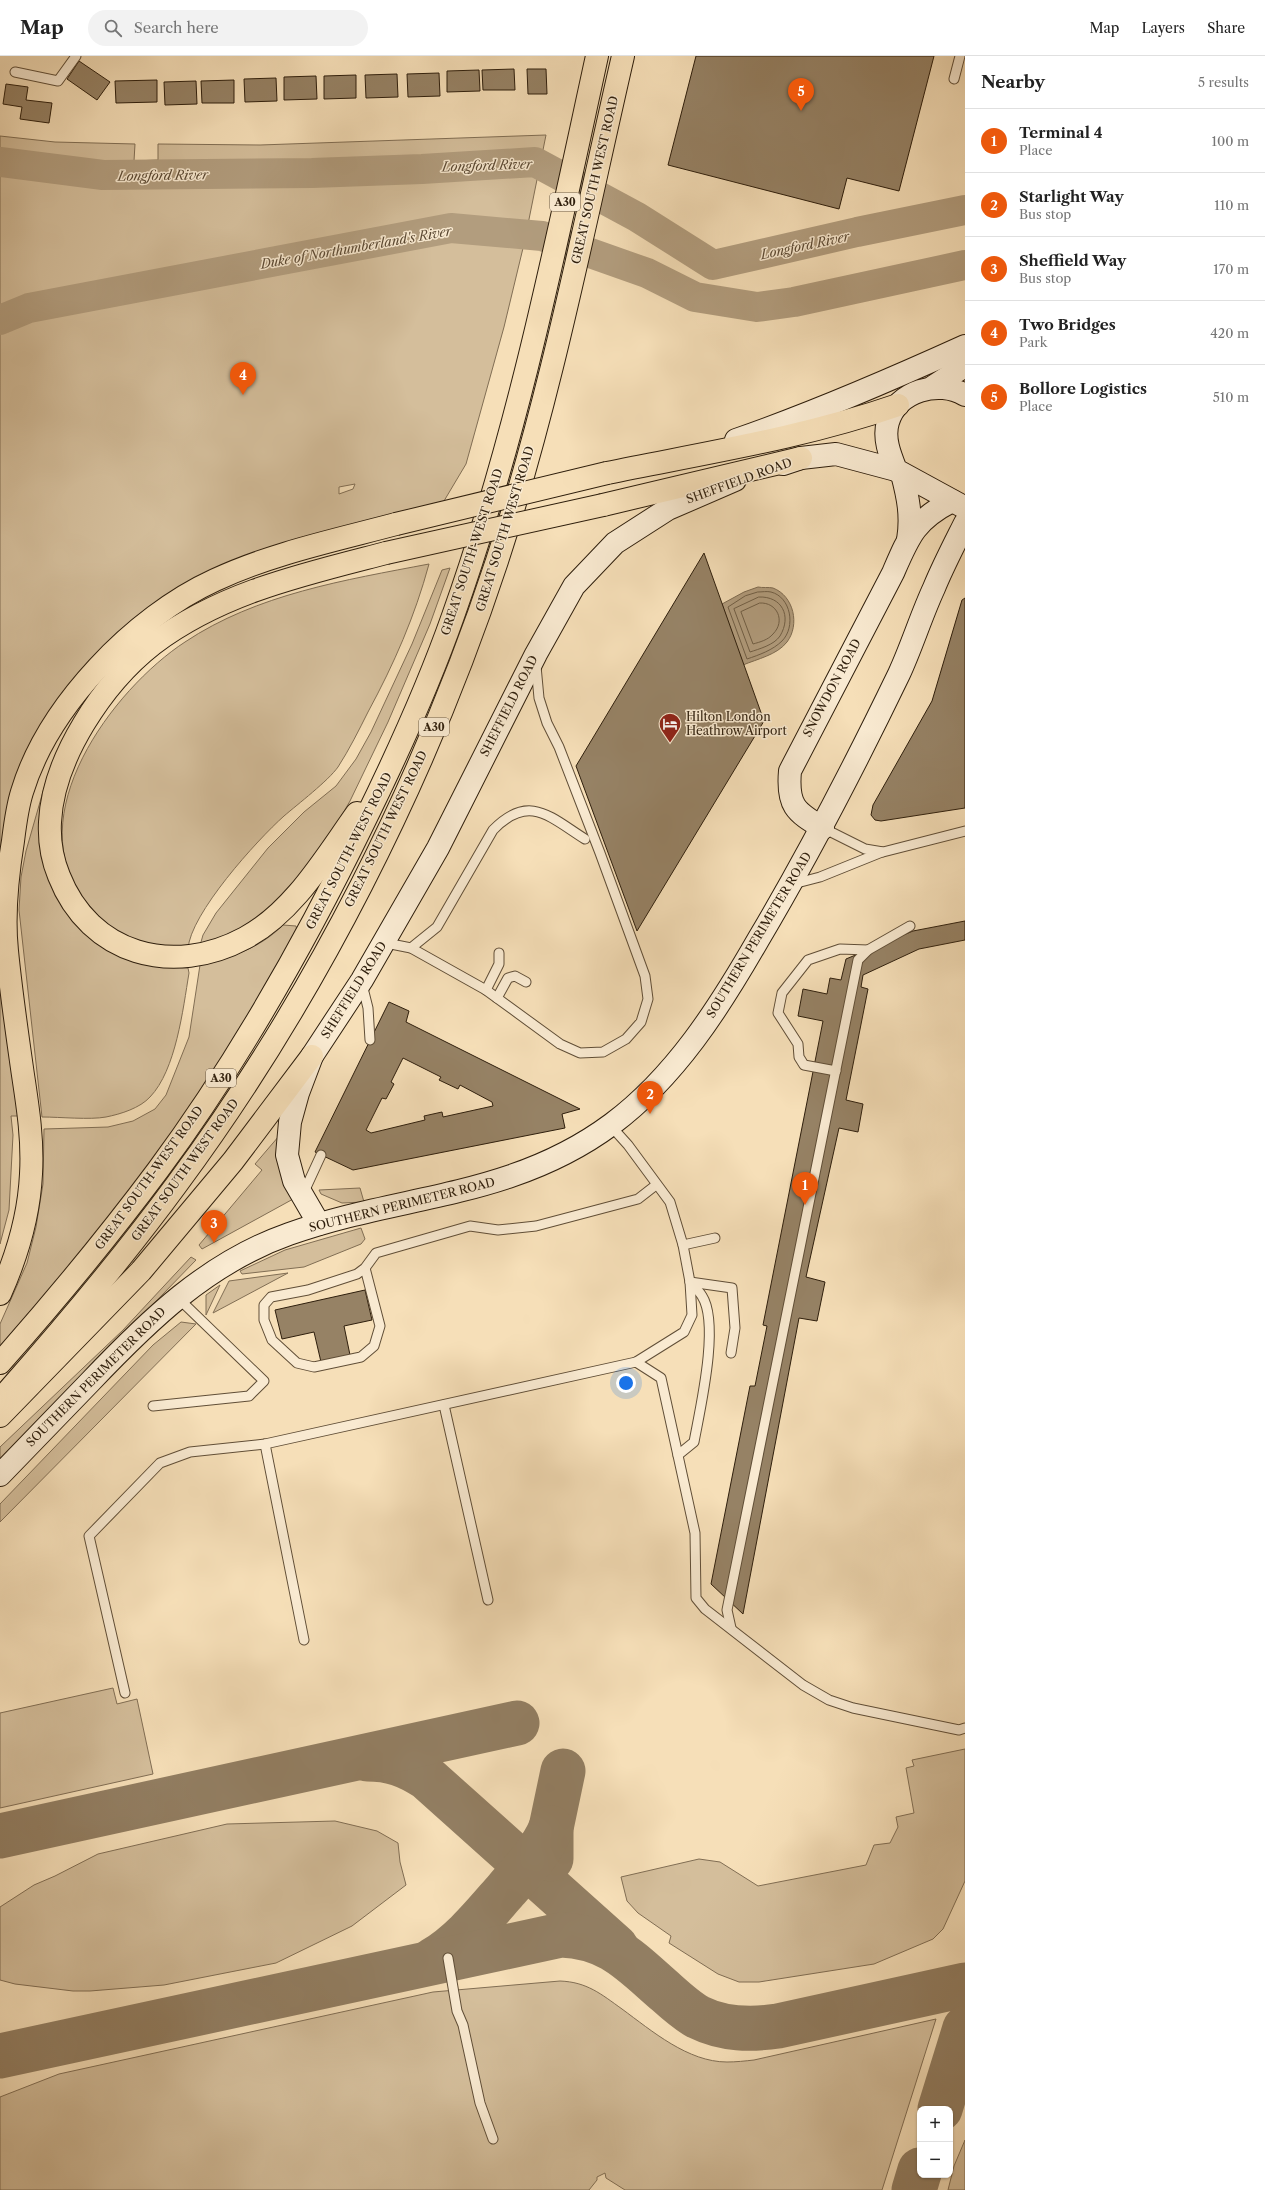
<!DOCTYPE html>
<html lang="en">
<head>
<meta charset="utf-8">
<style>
  body { margin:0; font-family:"Libre Caslon Text",serif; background:#f2f2f2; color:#222 }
  .controls { position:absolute; right:12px; bottom:12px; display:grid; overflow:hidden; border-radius:8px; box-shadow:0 1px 3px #0004 }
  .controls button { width:36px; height:36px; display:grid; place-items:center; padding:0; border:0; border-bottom:1px solid #e0e0e0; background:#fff; color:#222; font:20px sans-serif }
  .you { position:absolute; left:626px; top:1327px; width:14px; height:14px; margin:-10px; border:3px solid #fff; border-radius:50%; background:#1a73e8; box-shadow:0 0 0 6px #1a73e833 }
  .badge { display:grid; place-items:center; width:26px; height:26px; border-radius:50%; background:#ea580c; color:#fff; font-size:13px; font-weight:700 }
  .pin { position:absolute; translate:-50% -33px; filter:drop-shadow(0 1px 2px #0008) }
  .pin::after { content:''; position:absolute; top:21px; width:14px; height:12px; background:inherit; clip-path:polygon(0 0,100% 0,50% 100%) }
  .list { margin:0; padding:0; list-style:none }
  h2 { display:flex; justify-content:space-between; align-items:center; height:52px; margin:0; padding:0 16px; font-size:17px }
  h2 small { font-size:13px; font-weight:400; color:#767676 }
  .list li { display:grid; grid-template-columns:26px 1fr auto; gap:12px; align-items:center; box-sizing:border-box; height:64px; padding:0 16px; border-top:1px solid #e0e0e0 }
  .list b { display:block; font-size:15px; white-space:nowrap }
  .list p { margin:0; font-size:13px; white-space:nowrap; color:#767676 }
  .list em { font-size:13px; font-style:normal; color:#767676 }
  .icon { flex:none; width:22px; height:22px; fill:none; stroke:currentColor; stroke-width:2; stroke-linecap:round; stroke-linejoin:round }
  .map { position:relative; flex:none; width:965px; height:2134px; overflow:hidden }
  header { display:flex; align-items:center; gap:24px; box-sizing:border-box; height:56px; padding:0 20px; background:#fff; border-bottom:1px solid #e0e0e0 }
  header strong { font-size:19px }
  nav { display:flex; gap:22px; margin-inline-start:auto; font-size:14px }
  .search { width:280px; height:36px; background:#f2f2f2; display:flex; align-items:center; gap:10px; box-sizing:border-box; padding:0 14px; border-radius:22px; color:#767676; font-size:15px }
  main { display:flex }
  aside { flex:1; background:#fff }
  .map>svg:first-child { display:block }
  .green { fill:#d4be9b; stroke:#816e54; fill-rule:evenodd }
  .water { fill:#b29d7e; stroke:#7d6a50 }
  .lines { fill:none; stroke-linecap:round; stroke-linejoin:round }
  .shore { stroke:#705e45; stroke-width:1 }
  .river { stroke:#b29d7e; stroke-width:30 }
  .taxiway { stroke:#927e62; stroke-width:45 }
  .building { fill:#968265; stroke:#2e1e0c; fill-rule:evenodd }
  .lane-casing { stroke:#604e37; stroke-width:11 }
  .secondary-casing { stroke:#2e1e0c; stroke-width:24 }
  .highway-casing { stroke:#2e1e0c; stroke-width:24 }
  .lane { stroke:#f9ead1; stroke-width:9 }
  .secondary { stroke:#f9ead1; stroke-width:22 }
  .highway { stroke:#f6dfb8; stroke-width:22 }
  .highway-bridge-casing { stroke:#2e1e0c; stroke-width:24; stroke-linecap:butt }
  .highway-bridge { stroke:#f6dfb8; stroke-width:22 }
  .labels { text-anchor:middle; stroke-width:3; stroke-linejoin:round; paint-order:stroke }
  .shield { fill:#f9ead1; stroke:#6b5b47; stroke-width:1 }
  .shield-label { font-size:11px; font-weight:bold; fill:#2e1e0c }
  .street-label { font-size:12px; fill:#2e1e0c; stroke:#f9ead1 }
  .poi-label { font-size:12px; fill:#2e1e0c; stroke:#f9ead1; text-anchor:start }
  .water-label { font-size:13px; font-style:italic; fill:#5c4a34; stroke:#f9ead1 }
</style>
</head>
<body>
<header>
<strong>Map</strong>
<div class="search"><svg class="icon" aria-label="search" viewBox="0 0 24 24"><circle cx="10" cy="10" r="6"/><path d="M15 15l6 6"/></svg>Search here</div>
<nav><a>Map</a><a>Layers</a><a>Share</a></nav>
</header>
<main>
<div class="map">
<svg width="965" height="2134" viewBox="0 0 965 2134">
  <rect width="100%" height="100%" fill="#f6dfb8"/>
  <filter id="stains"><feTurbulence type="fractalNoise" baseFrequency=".005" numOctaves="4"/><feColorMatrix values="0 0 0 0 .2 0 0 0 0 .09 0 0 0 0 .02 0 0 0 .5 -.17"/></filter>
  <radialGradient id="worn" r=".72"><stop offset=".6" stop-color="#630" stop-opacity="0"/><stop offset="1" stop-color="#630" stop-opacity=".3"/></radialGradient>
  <g class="green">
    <path d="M546 79 524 188 504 271 466 408 441 450 181 536 58 655 0 830V80L55 86 135 88 134 105 158 104V88L260 89ZM355 428 353 433 339 438V431Z"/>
    <path d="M429 508C415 560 394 608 368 656 359 674 349 694 338 711 328 725 298 748 284 760 257 784 190 858 188 893 174 891 157 891 143 887 119 881 102 865 86 846 17 761 113 633 185 586 257 538 345 524 429 508Z"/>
    <polygon points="450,512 430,568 388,666 350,745 309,816 268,861 199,893 203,879 216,857 268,792 304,756 336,730 356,703 371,676 412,588 442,514"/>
    <path d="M46 725 51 727 66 850 171 911 188 912 189 917C183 953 176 1014 150 1041 140 1052 121 1058 106 1061 90 1064 60 1061 42 1061L19 854 21 821 26 795Z"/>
    <polygon points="0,861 24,1060 11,1060 13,1079 9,1154 0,1188"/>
    <path d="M283 869 296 870 298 881 148 1118 0 1291V1268L27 1207 36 1171 43 1128 44 1073 108 1071 133 1065 155 1053 166 1039 189 981 200 909C231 901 259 893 283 869Z"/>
    <polygon points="285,1073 295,1142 202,1193 199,1189 262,1114 255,1108"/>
    <polygon points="360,1132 364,1146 342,1147 321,1138 319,1134"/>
    <polygon points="361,1172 365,1183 361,1188 304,1211 242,1218 240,1215 285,1194"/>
    <polygon points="191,1201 196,1204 0,1406 0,1391 123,1274"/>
    <polygon points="288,1217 213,1257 229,1225"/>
    <polygon points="220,1229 206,1259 206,1239"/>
    <polygon points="181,1266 196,1268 0,1466 0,1448 153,1289"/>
    <polygon points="113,1632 117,1648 137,1643 153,1718 0,1752 0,1657"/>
    <polygon points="965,1693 965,1825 943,1873 933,1883 874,1908 759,1926 739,1926 718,1918 669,1887 671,1880 638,1857 627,1845 621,1821 699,1803 720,1806 758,1830 866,1809 874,1789 890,1787 898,1771 896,1761 914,1757 906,1712 914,1710 912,1704"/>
    <polygon points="335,1765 377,1775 398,1787 400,1806 406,1829 352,1870 276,1907 164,1929 90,1935 73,1935 15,1928 0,1924 0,1851 34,1829 55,1820 98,1798 227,1768"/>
    <path d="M560 1925C587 1926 601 1938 622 1953 652 1975 688 2006 727 2006 736 2006 745 2005 754 2004L936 1963 882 2134H625L606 2122 605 2117 597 2121V2124L589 2134H0V2041L59 2018 433 1936Z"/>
    <polygon points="965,2084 965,2134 948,2134 954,2110"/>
  </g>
  <path class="water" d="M758 531C762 532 769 531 773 532 794 540 800 569 787 586 777 599 757 603 743 609L722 548 744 536Z"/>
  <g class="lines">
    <g class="shore">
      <path d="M758 536C762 536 767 535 771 536 791 541 796 571 782 585 773 594 759 599 747 603L728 551 745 540Z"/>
      <path d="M759 541C782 540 792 560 780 580 774 589 759 593 750 596L734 553Z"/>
      <path d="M760 547C777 546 786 565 773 578 768 584 760 586 753 588L741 556Z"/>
    </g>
    <g class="river">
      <polyline points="0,106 103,119 312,117 422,113 535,106 637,161 713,209 857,176 965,154"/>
      <polyline points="0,264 29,252 451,172 542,180 647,217 695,241 757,251 794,246 965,209"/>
    </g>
    <g class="taxiway">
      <path d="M367 1703C391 1703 407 1709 427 1722L616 1891"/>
      <polyline points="0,1780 517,1667"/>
      <polyline points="551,1803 551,1772 563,1715"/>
      <path d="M433 1904C462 1887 484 1859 506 1834 523 1814 541 1796 551 1772"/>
      <path d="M0 2000 561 1879C611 1881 631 1906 667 1937 677 1946 687 1955 698 1961 724 1974 751 1974 778 1970L965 1929"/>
      <polyline points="940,2053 965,1972"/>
      <polyline points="914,2134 920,2114"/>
    </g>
  </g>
  <g class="building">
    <polygon points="696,0 934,0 899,135 847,122 839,153 668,109"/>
    <polygon points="79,5 110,26 97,44 67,23"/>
    <polygon points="514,13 515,34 483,34 482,14"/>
    <polygon points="527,13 546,13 547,38 528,38"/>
    <polygon points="479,14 480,35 447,36 447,15"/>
    <polygon points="439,17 440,40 408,41 407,18"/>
    <polygon points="397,18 398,41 366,42 365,19"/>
    <polygon points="356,19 356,42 324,43 324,20"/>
    <polygon points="316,20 317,43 284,44 284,21"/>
    <polygon points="276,22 277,45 245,46 244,23"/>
    <polygon points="157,24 157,46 116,47 115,25"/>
    <polygon points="234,24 234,47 202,47 201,25"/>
    <polygon points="196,25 197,48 165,49 164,26"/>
    <polygon points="6,28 28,31 26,44 52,47 49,67 20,63 22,51 3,48"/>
    <polygon points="704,497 764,665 637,875 576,710"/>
    <polygon points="965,542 965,752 881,765 875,764 871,759 873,749 932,645 962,544"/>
    <polygon points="965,865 965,884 919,893 863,919 861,931 868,933 846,1044 863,1048 858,1076 839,1072 806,1221 825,1226 817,1265 799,1262 743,1558 711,1528 750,1330 755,1330 767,1270 763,1269 823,965 798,960 803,933 827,938 830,922 841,924 846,903 913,875"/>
    <path d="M389 946 409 955 406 966 580 1053 562 1058 565 1072 353 1114 315 1096ZM403 1002 441 1021 439 1024 458 1033 460 1029 492 1046 493 1050 443 1061 442 1056 424 1060 425 1064 371 1077 366 1074 382 1042 386 1043 394 1028 391 1026Z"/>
    <polygon points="365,1234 372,1264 344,1270 350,1299 321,1306 314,1276 282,1283 275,1254"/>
  </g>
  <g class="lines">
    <g class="lane-casing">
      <g id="lane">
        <polyline points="15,16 58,25 76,0"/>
        <polyline points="954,23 960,0"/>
        <polyline points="823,772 865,793 883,796 965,775"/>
        <polyline points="793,828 820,821 882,796"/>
        <polyline points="383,889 391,888 411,892 486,934 560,988 580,997 603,996 626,983 641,966 648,943 645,920 600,797 559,691 547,667 539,642 536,610"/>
        <path d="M411 892 437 871 493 774C529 737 550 761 585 783"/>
        <polyline points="362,928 368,952 370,984"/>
        <polyline points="486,934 499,908 499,897"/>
        <polyline points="497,942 508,922 515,920 526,926"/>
        <polyline points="836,1015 804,1009 799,1001 798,988 778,957 782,937 808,904 840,893 868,894"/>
        <polyline points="610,1069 628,1089 670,1146 683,1189 690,1226 692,1259 684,1276 636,1306"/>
        <polyline points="303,1138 321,1099"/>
        <polyline points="683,1189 715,1182"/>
        <polyline points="365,1212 380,1270 374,1290 361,1301 314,1311 297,1307 272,1284 264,1264 264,1249 271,1241 308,1234 357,1218 365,1212 376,1197 470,1170 498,1174 536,1170 638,1143 656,1129"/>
        <polyline points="690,1226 732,1232 735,1272 731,1297"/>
        <polyline points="444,1349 488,1544"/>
        <polyline points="153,1350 249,1340 264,1325 178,1242"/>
        <polyline points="265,1388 304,1584"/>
        <path d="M678 1399 694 1386C700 1353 720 1268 702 1240 699 1235 694 1230 690 1226"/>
        <polyline points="731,1572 727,1554 858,904 868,894 910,870"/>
        <polyline points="125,1637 89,1480 160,1407 190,1396 265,1388 636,1306 661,1322 695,1477 696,1542 705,1553 803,1629 829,1644 853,1652 959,1674 965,1672"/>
        <polyline points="448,1902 457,1955 463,1969 480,2047 493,2083"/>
      </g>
    </g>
    <g class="secondary-casing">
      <g id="secondary">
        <polyline points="934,330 965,310"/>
        <path d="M736 384C814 357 890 324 965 290"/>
        <polyline points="783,408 801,402 836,398 896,414"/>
        <path d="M902 418C908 441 912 460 908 484"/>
        <path d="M962 450 896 414C890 399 883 382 888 366 897 335 939 323 965 339"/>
        <path d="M823 772C795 756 787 749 790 715L893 517C909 480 915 464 952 445"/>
        <polyline points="319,1168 294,1125 287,1099 290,1066 298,1037 312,1000 362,924 438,792 536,598 574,530 615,487 668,453 735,424"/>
        <path d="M0 1419C30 1388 60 1357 90 1326 148 1265 207 1207 289 1178 400 1138 511 1143 612 1068 675 1021 719 952 758 884 809 798 855 709 899 618 912 590 921 560 934 532 943 510 954 489 965 467"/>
      </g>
    </g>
    <g class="highway-casing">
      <g id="highway">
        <path d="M607 417C705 397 803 382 898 349"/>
        <polyline points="603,449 801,402"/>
        <path d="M357 757C326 800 294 856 245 882 173 921 90 899 59 820 52 803 49 785 50 766 53 702 103 627 153 588 222 536 305 518 386 497"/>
        <path d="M0 1238C17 1200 29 1160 31 1118 33 1084 28 1052 23 1019 17 977 11 936 7 895 3 858 7 822 13 785 15 769 17 752 22 736 48 650 134 561 215 524 273 497 336 484 396 468"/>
        <path d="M0 1307C55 1245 108 1181 158 1114 238 1006 304 889 363 768 396 701 428 631 453 560 518 378 556 188 597 0"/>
        <path d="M0 1344C62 1274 122 1203 177 1128 314 943 425 724 497 505 551 340 584 169 623 0"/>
        <polyline points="0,1360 141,1215 233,1105 312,1000"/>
      </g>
    </g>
    <use href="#lane" class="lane"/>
    <use href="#secondary" class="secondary"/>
    <use href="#highway" class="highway"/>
    <g class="highway-bridge-casing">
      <g id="highway-bridge">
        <polyline points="396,468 607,417"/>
        <polyline points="386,497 603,449"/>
      </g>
    </g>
    <use href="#highway-bridge" class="highway-bridge"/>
  </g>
  <defs>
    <g id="hotel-pin" transform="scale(1.15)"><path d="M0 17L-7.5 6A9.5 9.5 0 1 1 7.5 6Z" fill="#8f2418" stroke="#f9ead1"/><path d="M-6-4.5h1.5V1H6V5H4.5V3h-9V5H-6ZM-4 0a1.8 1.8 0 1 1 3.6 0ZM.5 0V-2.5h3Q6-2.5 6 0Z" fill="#fff"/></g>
  </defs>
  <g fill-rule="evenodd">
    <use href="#hotel-pin" x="670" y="668"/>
  </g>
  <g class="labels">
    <g class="shield">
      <rect x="550" y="137" width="30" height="18" rx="3"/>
      <rect x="419" y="662" width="30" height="18" rx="3"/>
      <rect x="206" y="1013" width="30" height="18" rx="3"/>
    </g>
    <g class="shield-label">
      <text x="565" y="150">A30</text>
      <text x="434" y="675">A30</text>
      <text x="221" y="1026">A30</text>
    </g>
    <g class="street-label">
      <text transform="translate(595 124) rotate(-77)" y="4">GREAT SOUTH WEST ROAD</text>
      <text transform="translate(739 425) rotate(-20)" y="4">SHEFFIELD ROAD</text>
      <text transform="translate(505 473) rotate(-73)" y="4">GREAT SOUTH WEST ROAD</text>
      <text transform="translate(472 496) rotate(-72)" y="4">GREAT SOUTH-WEST ROAD</text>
      <text transform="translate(832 632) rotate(-62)" y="4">SNOWDON ROAD</text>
      <text transform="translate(509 650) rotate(-63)" y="4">SHEFFIELD ROAD</text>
      <text transform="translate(386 773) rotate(-64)" y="4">GREAT SOUTH WEST ROAD</text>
      <text transform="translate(349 795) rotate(-63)" y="4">GREAT SOUTH-WEST ROAD</text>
      <text transform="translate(759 879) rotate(-59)" y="4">SOUTHERN PERIMETER ROAD</text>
      <text transform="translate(354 934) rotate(-58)" y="4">SHEFFIELD ROAD</text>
      <text transform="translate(185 1114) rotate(-54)" y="4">GREAT SOUTH WEST ROAD</text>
      <text transform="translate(149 1122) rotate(-54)" y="4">GREAT SOUTH-WEST ROAD</text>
      <text transform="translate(402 1149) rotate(-14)" y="4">SOUTHERN PERIMETER ROAD</text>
      <text transform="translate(96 1321) rotate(-45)" y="4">SOUTHERN PERIMETER ROAD</text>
    </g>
    <g class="poi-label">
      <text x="686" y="665">Hilton London<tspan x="686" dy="14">Heathrow Airport</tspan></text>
    </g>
    <g class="water-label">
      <text transform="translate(487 109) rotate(-2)" y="5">Longford River</text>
      <text transform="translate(163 119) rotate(-1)" y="5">Longford River</text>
      <text transform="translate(805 189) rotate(-12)" y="5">Longford River</text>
      <text transform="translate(356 191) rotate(-10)" y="5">Duke of Northumberland's River</text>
    </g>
  </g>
  <rect width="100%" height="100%" filter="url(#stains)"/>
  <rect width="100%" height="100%" fill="url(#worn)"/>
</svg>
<div class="controls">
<button>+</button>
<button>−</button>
</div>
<div class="you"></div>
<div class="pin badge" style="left:805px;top:1149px">1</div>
<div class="pin badge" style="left:650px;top:1058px">2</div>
<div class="pin badge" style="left:214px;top:1187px">3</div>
<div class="pin badge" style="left:243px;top:339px">4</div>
<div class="pin badge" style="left:801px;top:55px">5</div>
</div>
<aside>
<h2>Nearby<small>5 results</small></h2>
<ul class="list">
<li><span class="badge">1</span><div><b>Terminal 4</b><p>Place</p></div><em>100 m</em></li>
<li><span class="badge">2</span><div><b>Starlight Way</b><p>Bus stop</p></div><em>110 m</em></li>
<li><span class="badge">3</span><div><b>Sheffield Way</b><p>Bus stop</p></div><em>170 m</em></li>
<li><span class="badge">4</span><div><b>Two Bridges</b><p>Park</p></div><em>420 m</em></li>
<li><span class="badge">5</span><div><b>Bollore Logistics</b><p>Place</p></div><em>510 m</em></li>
</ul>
</aside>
</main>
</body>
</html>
